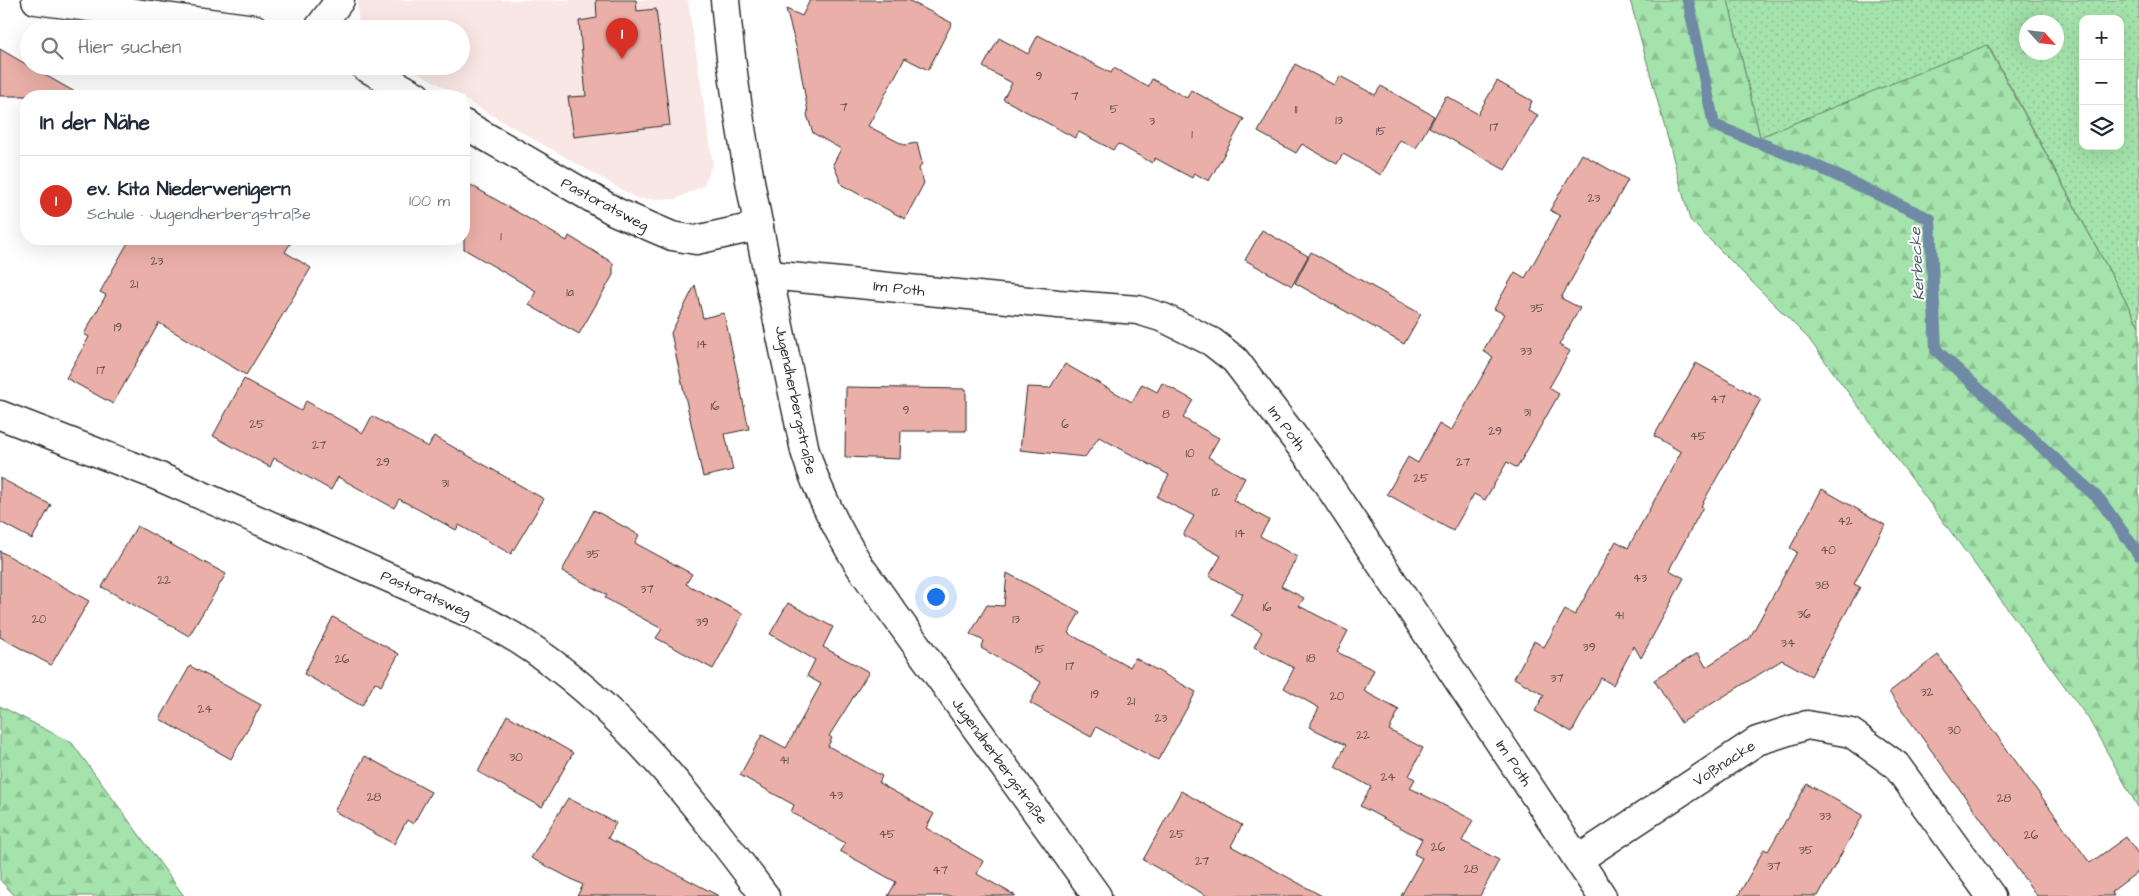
<!DOCTYPE html>
<html lang="de">
<head>
<meta charset="utf-8">
<style>
  body { margin:0; font-family:"Architects Daughter",sans-serif; background:#f2f2f3; color:#1f2937 }
  .controls { position:absolute; right:15px; top:15px; display:grid; overflow:hidden; border-radius:10px; box-shadow:0 5px 20px #0002 }
  .controls button { width:45px; height:45px; display:grid; place-items:center; padding:0; border:0; border-bottom:1px solid #e0e1e3; background:#fff; color:#1f2937; font:25px sans-serif }
  .compass { position:absolute; left:2019px; top:15px; width:45px; height:45px; border-radius:50%; background:#fff; box-shadow:0 5px 20px #0002; rotate:117deg }
  .you { position:absolute; left:935px; top:596px; width:18px; height:18px; margin:-12px; border:4px solid #fff; border-radius:50%; background:#1a73e8; box-shadow:0 0 0 8px #1a73e833 }
  .badge { display:grid; place-items:center; width:32px; height:32px; border-radius:50%; background:#d93025; color:#fff; font-size:16px; font-weight:700 }
  .pin { position:absolute; translate:-50% -41px; filter:drop-shadow(0 1px 2px #0008) }
  .pin::after { content:''; position:absolute; top:26px; width:18px; height:15px; background:inherit; clip-path:polygon(0 0,100% 0,50% 100%) }
  .list { margin:0; padding:0; list-style:none }
  h2 { display:flex; justify-content:space-between; align-items:center; height:65px; margin:0; padding:0 20px; font-size:21px }
  h2 small { font-size:16px; font-weight:400; color:#747a83 }
  .list li { display:grid; grid-template-columns:32px 1fr auto; gap:15px; align-items:center; box-sizing:border-box; height:90px; padding:0 20px; border-top:1px solid #e0e1e3 }
  .list b { display:block; font-size:19px; white-space:nowrap }
  .list p { margin:0; font-size:16px; white-space:nowrap; color:#747a83 }
  .list em { font-size:16px; font-style:normal; color:#747a83 }
  .icon { flex:none; width:28px; height:28px; fill:none; stroke:currentColor; stroke-width:2; stroke-linecap:round; stroke-linejoin:round }
  .map { position:relative; flex:none; width:2139px; height:896px; overflow:hidden }
  .search { position:absolute; background:#fff; box-shadow:0 5px 20px #0002; left:20px; top:20px; width:450px; height:55px; display:flex; align-items:center; gap:12px; box-sizing:border-box; padding:0 18px; border-radius:28px; color:#747a83; font-size:19px }
  .panel { position:absolute; background:#fff; box-shadow:0 5px 20px #0002; left:20px; top:90px; width:450px; height:155px; border-radius:20px }
  .map>svg:first-child { display:block }
  .built { fill:#f9e7e5 }
  .grass { fill:url(#grass-dots); stroke:#68876b; fill-rule:evenodd }
  .forest { fill:url(#forest-firs); stroke:#68876b }
  .lines { fill:none; stroke-linecap:round; stroke-linejoin:round }
  .stream { stroke:#6f8aa5; stroke-width:12 }
  .building { fill:#eaafa8; stroke:#2b2b2b }
  .minor-casing { stroke:#2b2b2b; stroke-width:31 }
  .minor { stroke:#fff; stroke-width:28 }
  .labels { text-anchor:middle; stroke-width:4; stroke-linejoin:round; paint-order:stroke }
  .number-label { font-size:12px; fill:#5b4c4a }
  .street-label { font-size:15px; fill:#2b2b2b; stroke:#fff }
  .water-label { font-size:16px; font-style:italic; fill:#4d5a68; stroke:#fff }
</style>
</head>
<body>
<div class="map">
<svg width="2139" height="896" viewBox="0 0 2139 896">
  <defs>
    <pattern id="grass-dots" width="8" height="8" patternUnits="userSpaceOnUse" patternTransform="scale(1.25)"><rect width="8" height="8" fill="#a4e3ab"/><path d="M2 2h.1M6 6h.1" fill="none" stroke="#8dc393" stroke-width="1.8" stroke-linecap="round"/></pattern>
    <pattern id="forest-firs" width="22" height="20" patternUnits="userSpaceOnUse" patternTransform="scale(1.25)"><rect width="22" height="20" fill="#a4e3ab"/><path d="M5 1l3.5 6h-7zM16 11l3.5 6h-7z" fill="#8dc393"/></pattern>
  </defs>
  <rect width="100%" height="100%" fill="#fff"/>
  <filter id="ink" filterUnits="userSpaceOnUse"><feTurbulence type="fractalNoise" baseFrequency=".02" numOctaves="2"/><feDisplacementMap in="SourceGraphic" scale="10" xChannelSelector="R" yChannelSelector="G"/><feConvolveMatrix kernelMatrix="1 2 1 2 8 2 1 2 1" color-interpolation-filters="sRGB"/></filter>
  <g filter="url(#ink)">
    <polygon class="built" points="359,0 688,0 713,163 703,186 676,199 638,199 464,99 464,96 459,96 407,66 461,66 461,29 359,29 357,3"/>
    <path class="grass" d="M1728 0H2139V326L1988 45 1760 137ZM2083 19H2120V146H2083ZM2026 22H2056V52H2026Z"/>
    <g class="forest">
      <polygon points="1630,0 1728,0 1760,137 1987,45 2139,326 2139,809 2088,718 1808,338 1690,220"/>
      <polygon points="0,706 72,743 184,896 15,896 0,880"/>
    </g>
    <g class="lines">
      <polyline class="stream" points="1688,0 1714,125 1810,163 1930,219 1936,350 2100,500 2139,555"/>
    </g>
    <g class="building">
      <polygon points="596,0 636,0 637,11 656,9 670,125 574,137 568,97 586,96 579,21 597,18"/>
      <polygon points="810,0 908,0 952,23 928,70 905,58 868,126 904,145 917,143 922,163 919,169 924,183 905,219 842,185 833,164 841,149 813,133 807,115 808,112 797,50 786,9 802,16"/>
      <polygon points="1038,35 1111,73 1114,68 1148,87 1152,79 1187,98 1191,90 1244,119 1209,181 1194,173 1192,178 1155,158 1152,163 1118,144 1113,150 1079,132 1075,138 1003,99 1012,83 983,67 999,38 1028,54"/>
      <polygon points="0,49 29,66 82,96 0,96"/>
      <polygon points="1295,64 1334,85 1340,76 1375,95 1381,86 1434,116 1416,148 1400,140 1381,175 1343,154 1337,164 1302,144 1296,153 1258,132"/>
      <polygon points="1497,81 1532,101 1528,110 1538,115 1505,170 1429,127 1446,96 1478,114"/>
      <polygon points="1582,154 1628,180 1561,298 1580,308 1559,345 1570,351 1549,388 1559,394 1517,468 1507,462 1485,500 1474,494 1453,531 1387,494 1408,457 1418,463 1439,424 1451,431 1493,357 1483,351 1504,314 1494,309 1515,272 1525,278 1560,216 1550,210"/>
      <polygon points="464,181 567,241 569,236 613,263 613,275 579,334 529,305 536,291 464,249"/>
      <polygon points="1262,230 1308,256 1292,286 1245,260"/>
      <polygon points="130,239 293,239 285,252 311,268 246,375 159,323 113,404 66,378 89,337 84,334 106,295 100,292"/>
      <polygon points="1311,252 1421,314 1404,344 1295,283"/>
      <polygon points="695,285 703,318 724,313 749,429 725,434 733,470 703,477 671,333"/>
      <polygon points="1696,363 1761,399 1701,506 1703,507 1669,570 1684,578 1641,658 1634,646 1613,685 1601,678 1572,732 1535,711 1544,695 1514,678 1534,641 1544,647 1565,610 1575,615 1616,541 1628,548 1681,452 1654,436"/>
      <polygon points="1065,364 1132,402 1142,384 1157,392 1162,383 1193,400 1183,418 1219,438 1208,457 1245,478 1233,500 1269,520 1260,536 1297,557 1281,586 1304,598 1299,606 1348,631 1337,652 1374,670 1364,691 1399,710 1389,730 1423,748 1409,776 1415,779 1410,788 1473,820 1462,841 1499,860 1480,896 1401,896 1422,858 1414,854 1422,839 1360,806 1371,787 1335,767 1346,745 1309,727 1319,708 1284,688 1294,668 1254,647 1262,632 1231,615 1243,594 1209,576 1221,556 1183,535 1194,516 1157,497 1169,475 1099,437 1085,457 1020,450 1027,387 1050,388"/>
      <polygon points="244,379 301,411 306,401 363,433 372,416 428,447 434,436 544,499 511,554 459,525 456,530 399,499 394,508 338,477 331,490 274,458 270,467 213,436"/>
      <polygon points="846,387 966,389 966,431 901,431 900,459 845,457"/>
      <polygon points="0,478 51,505 32,539 0,522"/>
      <polygon points="1822,489 1885,525 1854,584 1860,587 1811,676 1782,660 1681,723 1654,680 1698,653 1706,667 1749,639 1797,552 1790,548"/>
      <polygon points="594,510 639,535 635,543 692,574 686,584 743,614 713,669 656,638 662,629 605,598 607,595 562,571"/>
      <polygon points="137,526 226,574 189,636 102,587"/>
      <polygon points="0,551 89,601 51,665 0,637"/>
      <polygon points="1007,573 1080,612 1068,633 1130,667 1135,658 1196,692 1158,760 1096,727 1091,737 1030,703 1041,682 981,648 984,641 970,634 987,605 1004,606"/>
      <polygon points="788,603 833,627 823,647 869,672 829,736 832,738 828,746 882,776 879,783 934,814 926,828 983,861 977,874 1016,896 888,896 896,882 840,851 845,843 791,812 794,805 740,775 762,735 786,748 821,684 807,676 815,660 770,634"/>
      <polygon points="333,617 399,654 381,686 375,682 362,706 304,674"/>
      <polygon points="1938,655 2090,863 2126,837 2139,855 2139,871 2111,892 2114,896 2037,896 1889,692"/>
      <polygon points="190,666 261,705 231,759 160,719"/>
      <polygon points="507,715 573,753 542,807 478,772"/>
      <polygon points="365,756 431,792 413,824 407,820 394,844 334,811"/>
      <polygon points="1807,784 1863,815 1818,896 1738,896 1764,849 1768,851"/>
      <polygon points="1181,791 1242,825 1231,846 1322,896 1207,896 1143,860"/>
      <polygon points="568,798 616,823 608,838 719,896 577,896 583,885 531,858"/>
    </g>
    <g class="lines">
      <g class="minor-casing">
        <g id="minor">
          <polyline points="36,0 255,29"/>
          <path d="M725 0C738 152 775 302 805 451 818 494 837 530 861 568L1097 896"/>
          <polyline points="318,29 340,0"/>
          <polyline points="364,66 416,96"/>
          <polyline points="464,124 616,212 672,236 696,240 759,226"/>
          <polyline points="770,275 1058,304 1138,310 1164,318 1212,342 1235,360 1313,462 1602,896"/>
          <path d="M0 415 153 474 476 616C490 624 505 631 519 640 620 704 694 802 765 896"/>
          <polyline points="1579,859 1757,741 1807,725 1851,733 1896,765 1991,896"/>
        </g>
      </g>
      <use href="#minor" class="minor"/>
    </g>
  </g>
  <g class="labels">
    <g class="number-label">
      <text x="1039" y="80">9</text>
      <text x="1075" y="100">7</text>
      <text x="844" y="111">7</text>
      <text x="1114" y="113">5</text>
      <text x="1296" y="113">11</text>
      <text x="1339" y="124">13</text>
      <text x="1152" y="125">3</text>
      <text x="1494" y="131">17</text>
      <text x="1381" y="135">15</text>
      <text x="1192" y="138">1</text>
      <text x="1594" y="202">23</text>
      <text x="501" y="240">1</text>
      <text x="157" y="265">23</text>
      <text x="134" y="288">21</text>
      <text x="570" y="296">1a</text>
      <text x="1537" y="312">35</text>
      <text x="118" y="331">19</text>
      <text x="702" y="348">14</text>
      <text x="1526" y="355">33</text>
      <text x="101" y="374">17</text>
      <text x="1718" y="403">47</text>
      <text x="715" y="410">16</text>
      <text x="906" y="414">9</text>
      <text x="1527" y="416">31</text>
      <text x="1166" y="418">8</text>
      <text x="257" y="428">25</text>
      <text x="1065" y="428">6</text>
      <text x="1495" y="435">29</text>
      <text x="1698" y="440">45</text>
      <text x="319" y="449">27</text>
      <text x="1190" y="457">10</text>
      <text x="383" y="466">29</text>
      <text x="1463" y="466">27</text>
      <text x="1421" y="482">25</text>
      <text x="445" y="487">31</text>
      <text x="1216" y="496">12</text>
      <text x="1845" y="525">42</text>
      <text x="1240" y="537">14</text>
      <text x="1828" y="554">40</text>
      <text x="593" y="558">35</text>
      <text x="1640" y="582">43</text>
      <text x="164" y="584">22</text>
      <text x="1822" y="589">38</text>
      <text x="647" y="593">37</text>
      <text x="1267" y="611">16</text>
      <text x="1804" y="618">36</text>
      <text x="1619" y="619">41</text>
      <text x="39" y="623">20</text>
      <text x="1016" y="623">13</text>
      <text x="702" y="626">39</text>
      <text x="1788" y="647">34</text>
      <text x="1589" y="651">39</text>
      <text x="1040" y="653">15</text>
      <text x="1311" y="662">18</text>
      <text x="342" y="663">26</text>
      <text x="1070" y="670">17</text>
      <text x="1557" y="682">37</text>
      <text x="1927" y="696">32</text>
      <text x="1095" y="698">19</text>
      <text x="1337" y="700">20</text>
      <text x="1131" y="705">21</text>
      <text x="205" y="713">24</text>
      <text x="1161" y="722">23</text>
      <text x="1954" y="734">30</text>
      <text x="1363" y="739">22</text>
      <text x="516" y="761">30</text>
      <text x="784" y="764">41</text>
      <text x="1388" y="781">24</text>
      <text x="836" y="799">43</text>
      <text x="374" y="801">28</text>
      <text x="2004" y="802">28</text>
      <text x="1825" y="820">33</text>
      <text x="887" y="838">45</text>
      <text x="1177" y="838">25</text>
      <text x="2031" y="839">26</text>
      <text x="1438" y="851">26</text>
      <text x="1806" y="854">35</text>
      <text x="1202" y="865">27</text>
      <text x="1774" y="870">37</text>
      <text x="1471" y="873">28</text>
      <text x="940" y="874">47</text>
    </g>
    <g class="street-label">
      <text transform="translate(605 204) rotate(28)" y="5">Pastoratsweg</text>
      <text transform="translate(899 288) rotate(6)" y="5">Im Poth</text>
      <text transform="translate(796 400) rotate(78)" y="5">Jugendherbergstraße</text>
      <text transform="translate(1287 428) rotate(53)" y="5">Im Poth</text>
      <text transform="translate(426 594) rotate(24)" y="5">Pastoratsweg</text>
      <text transform="translate(1000 761) rotate(54)" y="5">Jugendherbergstraße</text>
      <text transform="translate(1514 763) rotate(56)" y="5">Im Poth</text>
      <text transform="translate(1724 763) rotate(-33)" y="5">Voßnacke</text>
    </g>
    <g class="water-label">
      <text transform="translate(1916 264) rotate(-93)" y="6">Kerbecke</text>
    </g>
  </g>
</svg>
<div class="controls">
<button>+</button>
<button>−</button>
<button><svg class="icon" aria-label="layers" viewBox="0 0 24 24"><path d="M12 4l9 5-9 5-9-5zM3 14l9 5 9-5"/></svg></button>
</div>
<svg class="compass" viewBox="-18 -18 36 36"><path d="M0-13l5 13h-10z" fill="#e53935"/><path d="M0 13l5-13h-10z" fill="#747a83"/></svg>
<div class="you"></div>
<div class="pin badge" style="left:622px;top:59px">1</div>
<div class="search"><svg class="icon" aria-label="search" viewBox="0 0 24 24"><circle cx="10" cy="10" r="6"/><path d="M15 15l6 6"/></svg>Hier suchen</div>
<section class="panel">
<h2>In der Nähe<small></small></h2>
<ul class="list">
<li><span class="badge">1</span><div><b>ev. Kita Niederwenigern</b><p>Schule · Jugendherbergstraße</p></div><em>100 m</em></li>
</ul>
</section>
</div>
</body>
</html>
